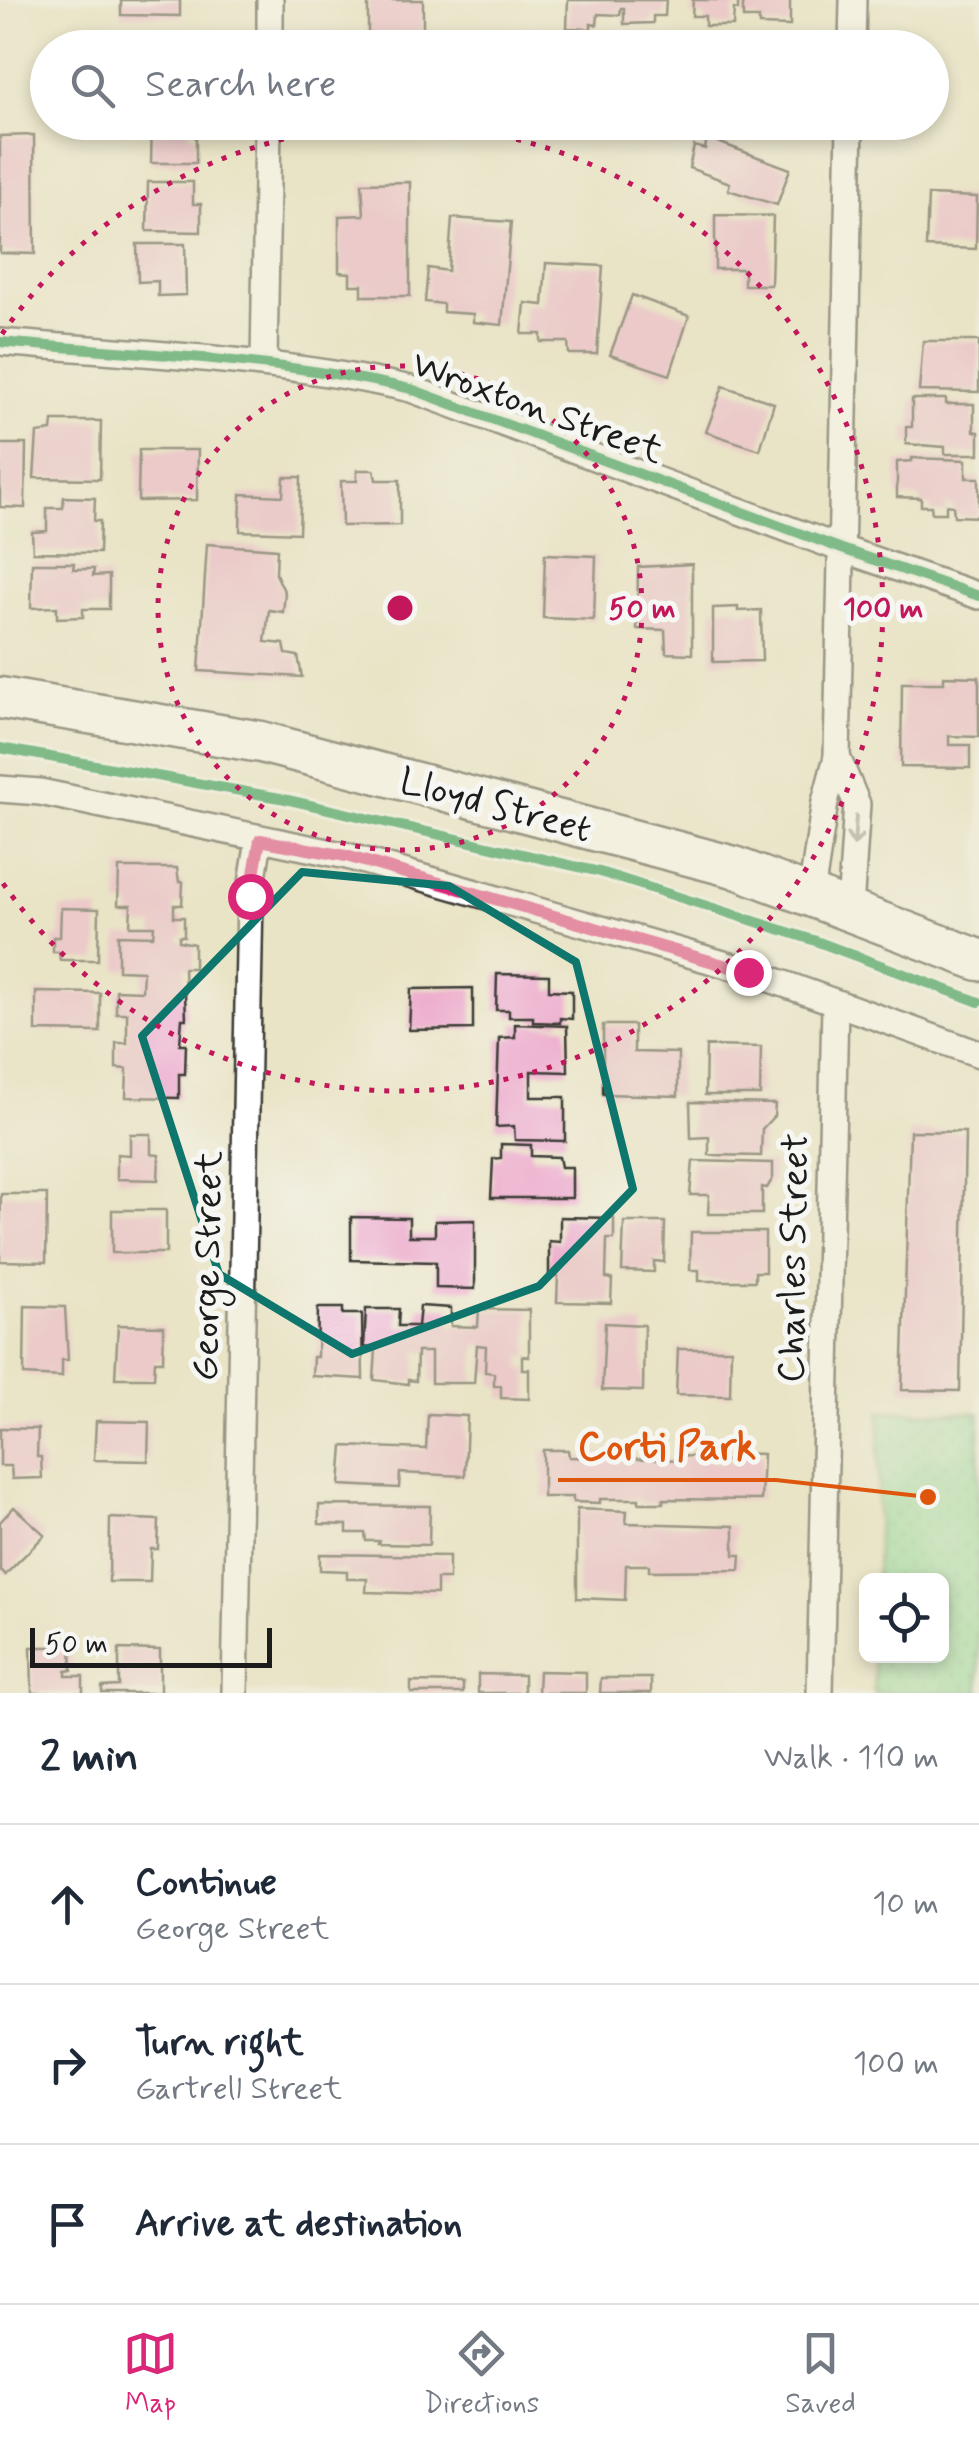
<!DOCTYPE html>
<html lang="en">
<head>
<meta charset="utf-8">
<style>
  body { margin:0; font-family:Mynerve,sans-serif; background:#f6f6f7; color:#1f2937 }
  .controls { position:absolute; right:30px; bottom:30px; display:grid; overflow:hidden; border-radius:15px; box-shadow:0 5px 15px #0003 }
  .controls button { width:90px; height:90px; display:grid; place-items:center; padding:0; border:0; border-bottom:2px solid #e0e1e3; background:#fff; color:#1f2937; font:50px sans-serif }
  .scale { position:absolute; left:30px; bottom:25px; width:242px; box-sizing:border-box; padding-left:10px; border:5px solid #1c1c1c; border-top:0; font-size:28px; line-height:35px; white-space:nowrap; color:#1c1c1c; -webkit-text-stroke:8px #f6f6f2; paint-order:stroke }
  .stop { position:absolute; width:30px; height:30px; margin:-22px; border:8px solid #db2777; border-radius:50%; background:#fff }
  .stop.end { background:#db2777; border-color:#fff; box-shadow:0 2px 10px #0008 }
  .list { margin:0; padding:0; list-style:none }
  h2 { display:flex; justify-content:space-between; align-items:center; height:130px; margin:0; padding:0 40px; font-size:42px }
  h2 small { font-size:32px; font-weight:400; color:#747a83 }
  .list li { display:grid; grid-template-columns:65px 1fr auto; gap:30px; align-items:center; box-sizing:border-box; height:160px; padding:0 40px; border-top:2px solid #e0e1e3 }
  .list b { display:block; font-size:38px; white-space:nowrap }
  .list p { margin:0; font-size:32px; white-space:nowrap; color:#747a83 }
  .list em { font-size:32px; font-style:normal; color:#747a83 }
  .icon { flex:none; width:55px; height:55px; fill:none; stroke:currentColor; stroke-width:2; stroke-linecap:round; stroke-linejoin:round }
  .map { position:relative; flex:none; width:979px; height:1693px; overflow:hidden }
  .search { position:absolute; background:#fff; box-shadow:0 5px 15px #0003; left:30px; right:30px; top:30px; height:110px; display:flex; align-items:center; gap:25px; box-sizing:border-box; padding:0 35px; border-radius:55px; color:#747a83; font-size:38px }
  .sheet { height:610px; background:#fff }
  nav { display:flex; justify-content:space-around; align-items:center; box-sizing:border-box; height:140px; border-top:2px solid #e0e1e3; background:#fff; font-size:28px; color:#747a83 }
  nav a { display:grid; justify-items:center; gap:5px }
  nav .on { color:#db2777 }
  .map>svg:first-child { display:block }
  .park { fill:url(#park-dots); stroke:#527c5c; stroke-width:2.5 }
  .building { fill:#edabcc }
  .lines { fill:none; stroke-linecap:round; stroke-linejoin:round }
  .street-casing { stroke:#3b3a36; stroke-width:30 }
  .primary-casing { stroke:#3b3a36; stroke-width:45 }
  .street { stroke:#fff; stroke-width:25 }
  .primary { stroke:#fff; stroke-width:40 }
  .cycleway-casing { stroke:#f6f6f2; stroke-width:16 }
  .cycleway { stroke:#00873e; stroke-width:10 }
  .oneway { stroke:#999 }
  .route { stroke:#db2777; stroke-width:12 }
  .marked { fill:none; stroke:#0f766e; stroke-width:8; stroke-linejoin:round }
  .ring { fill:none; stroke:#c2185b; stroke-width:5; stroke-dasharray:5 10 }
  .labels { text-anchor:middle; stroke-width:10; stroke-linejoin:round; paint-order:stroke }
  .street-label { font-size:38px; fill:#1c1c1c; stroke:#f6f6f2 }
  .centre { fill:#c2185b; stroke:#f6f6f2; stroke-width:5 }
  .ring-label { font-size:30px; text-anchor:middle; font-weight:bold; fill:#c2185b; stroke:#f6f6f2; stroke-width:10; stroke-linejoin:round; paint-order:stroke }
  .leader { fill:none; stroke:#de560d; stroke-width:4 }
  .callout-dot { fill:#de560d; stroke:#f6f6f2; stroke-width:4 }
  .callout-label { font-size:40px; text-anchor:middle; font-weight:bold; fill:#de560d; stroke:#f6f6f2; stroke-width:10; stroke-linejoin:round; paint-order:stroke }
</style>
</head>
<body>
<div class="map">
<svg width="979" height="1693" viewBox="0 0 979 1693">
  <defs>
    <pattern id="park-dots" width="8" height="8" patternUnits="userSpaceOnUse" patternTransform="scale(2.5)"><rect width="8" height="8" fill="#89db9c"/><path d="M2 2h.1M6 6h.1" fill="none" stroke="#76bb86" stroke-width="1.8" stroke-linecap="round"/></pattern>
  </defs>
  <rect width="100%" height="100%" fill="#f6f6f2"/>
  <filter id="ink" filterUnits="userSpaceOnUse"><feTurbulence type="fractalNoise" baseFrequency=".01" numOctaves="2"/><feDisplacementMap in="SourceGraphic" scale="20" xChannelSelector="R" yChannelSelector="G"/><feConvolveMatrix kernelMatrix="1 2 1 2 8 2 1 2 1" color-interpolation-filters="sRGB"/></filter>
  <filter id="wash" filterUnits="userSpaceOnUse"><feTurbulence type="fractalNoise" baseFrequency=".0048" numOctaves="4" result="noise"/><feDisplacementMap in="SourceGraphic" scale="40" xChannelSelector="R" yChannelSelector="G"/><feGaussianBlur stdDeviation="2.25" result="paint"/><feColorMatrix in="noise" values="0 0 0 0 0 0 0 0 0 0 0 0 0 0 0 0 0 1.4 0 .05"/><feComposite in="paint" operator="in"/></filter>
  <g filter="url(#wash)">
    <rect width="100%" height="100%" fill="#eae4c6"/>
    <polygon class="park" points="880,1411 979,1413 979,1693 874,1693 874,1656 942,1656 942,1580 876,1580"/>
    <g id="blocks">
      <g class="building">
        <polygon points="121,0 180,0 180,16 121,15"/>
        <rect x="368" y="0" width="55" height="48"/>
        <polygon points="568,0 666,0 665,16 653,16 653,23 624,24 624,8 621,8 620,15 598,14 597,25 591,24 591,29 567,28"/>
        <polygon points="693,0 738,0 738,10 734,9 733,26 705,26 705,16 692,16"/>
        <polygon points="743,0 790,0 790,26 759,25 759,18 743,18"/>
        <rect x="152" y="39" width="46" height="9"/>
        <polygon points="152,122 190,122 189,134 196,135 196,163 151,163"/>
        <polygon points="566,122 595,122 594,132 566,131"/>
        <polygon points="34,135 35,254 0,253 0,136"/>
        <polygon points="707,138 790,169 777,205 728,190 730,183 689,168 694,146 705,149"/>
        <polygon points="148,182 193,182 193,204 201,204 201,232 147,231"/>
        <polygon points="410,182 410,296 362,296 362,285 350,285 350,273 339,272 339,216 364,215 362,183"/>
        <polygon points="928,195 977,197 976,249 926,247"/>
        <polygon points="715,215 773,216 771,285 744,285 744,269 715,269"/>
        <polygon points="452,218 511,222 502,325 473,322 473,314 443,312 443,304 425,302 428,268 448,271"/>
        <polygon points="137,244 185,244 186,295 158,296 158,281 138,282"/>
        <polygon points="546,263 603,266 597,354 569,354 568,342 541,342 541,334 522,334 525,303 543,305"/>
        <polygon points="632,295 689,316 670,375 610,355"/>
        <polygon points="923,341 979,341 979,392 919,391"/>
        <polygon points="723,386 774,403 760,450 706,432"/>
        <polygon points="912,399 946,399 946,404 974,404 974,431 979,432 979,454 945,454 945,447 906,444 906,427 912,427"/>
        <polygon points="53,421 101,421 100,479 34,478 37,433 52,431"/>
        <polygon points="0,444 26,444 25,508 0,507"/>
        <polygon points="139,450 198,450 197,500 138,501"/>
        <polygon points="912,458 966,460 966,478 979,478 979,517 954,516 953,506 946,505 946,513 932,513 931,506 921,506 921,498 897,497 897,462 912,461"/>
        <polygon points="357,470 374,470 376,480 400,480 400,525 342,526 341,481 357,481"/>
        <polygon points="284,477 301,477 299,533 240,531 241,494 283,496"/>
        <polygon points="64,497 95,498 94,521 100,521 99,553 33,552 32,532 47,531 47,508 63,508"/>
        <polygon points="207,544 277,549 276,574 285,593 283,612 269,610 265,642 284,644 286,654 298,656 302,677 199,671"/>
        <polygon points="545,554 596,556 594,620 543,618"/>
        <polygon points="32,563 74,563 73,569 94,569 93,576 109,575 109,609 83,609 83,617 57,618 57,607 31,608"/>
        <polygon points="692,564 692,654 666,653 665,630 637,629 638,567"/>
        <polygon points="738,607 738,611 761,610 762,661 713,662 713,608"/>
        <polygon points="944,676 979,677 979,737 949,736 949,745 970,745 970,768 901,767 902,683 944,683"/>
        <polygon points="119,868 177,868 179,882 183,882 182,905 174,905 174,917 184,917 184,936 179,936 179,941 194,944 194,968 184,968 186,1019 182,1019 180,1044 186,1044 185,1074 179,1074 179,1098 126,1097 127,1069 116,1068 116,1043 127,1043 127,1013 116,1013 116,990 142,991 143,971 118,970 118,935 153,936 154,926 130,926 131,905 118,905"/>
        <polygon points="61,908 99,909 98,960 60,960 59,952 53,952 53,937 60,937"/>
        <polygon points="497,974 549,975 549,990 572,991 572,1019 560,1018 560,1023 533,1022 533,1017 509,1017 509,1010 496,1010"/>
        <polygon points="473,988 473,1029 409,1030 411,989"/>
        <polygon points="36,992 100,993 100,1032 36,1031"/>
        <polygon points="515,1024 567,1026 568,1072 531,1071 531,1097 565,1097 565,1141 515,1140 514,1126 496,1127 499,1038 515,1037"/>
        <polygon points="603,1025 634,1025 634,1052 678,1053 678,1096 603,1094"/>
        <polygon points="706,1046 761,1047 760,1095 705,1095"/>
        <polygon points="690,1102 775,1104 774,1116 762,1129 761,1156 709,1155 709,1137 691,1138"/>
        <polygon points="910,1131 965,1132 960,1391 902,1390"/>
        <polygon points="130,1134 151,1134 151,1154 159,1155 158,1180 117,1179 117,1154 130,1155"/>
        <polygon points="501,1144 531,1145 531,1156 559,1157 561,1167 572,1167 572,1198 491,1198 493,1159 501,1158"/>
        <polygon points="693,1161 773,1163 773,1178 767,1188 762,1187 762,1214 708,1214 709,1195 690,1195"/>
        <polygon points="1,1194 47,1194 46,1262 0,1261"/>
        <rect x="112" y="1210" width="54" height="43"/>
        <polygon points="351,1217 409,1218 409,1236 435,1236 435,1221 475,1220 475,1289 436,1288 436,1262 351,1260"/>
        <polygon points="560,1217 614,1218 614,1239 607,1239 606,1278 612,1279 611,1303 557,1302 558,1276 549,1276 549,1241 560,1242"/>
        <polygon points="624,1222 665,1222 664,1262 654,1261 654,1272 622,1271"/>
        <polygon points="691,1232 765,1232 765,1272 755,1272 755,1281 699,1281 699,1270 690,1270"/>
        <polygon points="25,1306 65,1307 68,1360 62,1360 62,1377 24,1375"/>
        <polygon points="420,1306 451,1308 451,1326 478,1327 479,1309 529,1310 529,1357 522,1356 522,1369 529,1369 529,1399 501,1398 501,1386 494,1386 494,1373 485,1372 486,1346 477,1345 474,1383 431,1383 431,1352 417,1352 416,1381 408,1380 408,1384 374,1380 376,1349 364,1347 366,1309 399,1309 398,1326 418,1326"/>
        <polygon points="318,1308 343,1308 343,1314 362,1314 363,1379 312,1376 313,1357 317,1357"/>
        <polygon points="605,1323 644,1325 643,1391 602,1390"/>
        <polygon points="118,1325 164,1326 163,1361 155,1361 154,1378 115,1378"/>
        <polygon points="678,1349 731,1349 730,1396 676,1395"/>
        <polygon points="428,1414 467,1416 465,1476 400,1473 399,1488 340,1485 343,1446 426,1449"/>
        <polygon points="96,1421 149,1422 148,1461 94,1460"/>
        <polygon points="0,1428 38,1429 37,1457 41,1457 42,1478 12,1479 11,1466 0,1466"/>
        <polygon points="543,1450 568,1450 569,1457 595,1458 595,1454 622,1455 621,1458 683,1460 682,1456 707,1457 707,1461 733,1461 733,1453 763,1454 761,1500 663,1499 663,1503 639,1503 639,1499 600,1499 600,1503 573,1502 573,1497 543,1497"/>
        <polygon points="319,1505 430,1506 429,1545 378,1544 379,1541 366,1541 365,1533 347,1533 347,1525 319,1524"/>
        <polygon points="14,1507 45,1535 5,1575 0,1570 0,1522"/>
        <polygon points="577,1509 627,1511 626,1523 734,1526 734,1555 741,1555 740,1570 649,1571 649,1565 626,1565 625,1600 577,1598"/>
        <polygon points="110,1518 159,1520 158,1549 151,1549 150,1582 109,1582"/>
        <polygon points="320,1554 449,1556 449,1579 437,1579 437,1594 366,1592 367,1579 347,1579 347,1571 320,1570"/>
        <polygon points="31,1647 71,1647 72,1670 66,1671 66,1676 83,1676 83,1693 32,1693"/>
        <polygon points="119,1649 160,1650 160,1693 102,1693 102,1687 119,1686"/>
        <polygon points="539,1671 586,1672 586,1693 538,1693"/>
        <polygon points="478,1674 524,1675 524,1693 478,1693"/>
        <polygon points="601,1678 651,1678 651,1693 600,1693"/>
        <polygon points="411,1682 463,1683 463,1693 411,1693"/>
      </g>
    </g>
  </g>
  <g filter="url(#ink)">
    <use href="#blocks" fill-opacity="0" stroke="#3b3a36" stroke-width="2.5"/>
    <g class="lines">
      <g class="street-casing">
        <g id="street">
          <polyline points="270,48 270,0"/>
          <polyline points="852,48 853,0"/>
          <path d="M0 342C138 354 275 358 411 389L842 549 979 596"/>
          <polyline points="264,362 268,122"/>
          <polyline points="837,757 857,804 850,909"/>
          <polyline points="0,789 40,792 347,856 748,971 979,1054"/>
          <polyline points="811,894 825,802 837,757 850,122"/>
          <polyline points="235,1693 250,896 259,840"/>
          <polyline points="820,1693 835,1004"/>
        </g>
      </g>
      <g class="primary-casing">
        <polyline id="primary" points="0,698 261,742 734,867 979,960"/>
      </g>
      <use href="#street" class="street"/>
      <use href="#primary" class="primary"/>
      <g class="cycleway-casing">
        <g id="cycleway">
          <path d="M0 342C138 354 275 358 411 389L842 549 979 596"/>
          <polyline points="0,748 280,798 600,872 813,940 979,1002"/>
        </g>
      </g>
      <use href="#cycleway" class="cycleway"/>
    </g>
    <defs><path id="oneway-shaft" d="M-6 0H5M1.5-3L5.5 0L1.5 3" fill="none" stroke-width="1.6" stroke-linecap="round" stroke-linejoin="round" transform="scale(2.5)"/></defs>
    <use class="oneway" href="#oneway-shaft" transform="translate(855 831) rotate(94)"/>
  </g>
  <g class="lines" filter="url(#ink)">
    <polyline class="route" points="250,896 260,840 346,856 748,972"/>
  </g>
  <path d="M0 0H979V1693H0ZM302 872 449 886 576 962 633 1189 539 1286 352 1354 219 1274 142 1036Z" fill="#eae4c6" fill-opacity=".55" fill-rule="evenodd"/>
  <path class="marked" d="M302 872 449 886 576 962 633 1189 539 1286 352 1354 219 1274 142 1036Z"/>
  <g class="ring">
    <circle cx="400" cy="608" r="242"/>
    <path d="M2 334A483 483 0 1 1 2 882"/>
  </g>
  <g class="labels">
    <g class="street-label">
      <text transform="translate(538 406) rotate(20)" y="13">Wroxton Street</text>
      <text transform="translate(496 804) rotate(15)" y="13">Lloyd Street</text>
      <text transform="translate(792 1258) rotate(-89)" y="13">Charles Street</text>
      <text transform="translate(206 1266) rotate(-89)" y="13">George Street</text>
    </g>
  </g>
  <circle cx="400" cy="608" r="15" class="centre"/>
  <g class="ring-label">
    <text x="642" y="618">50 m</text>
    <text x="883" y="618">100 m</text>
  </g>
  <path class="leader" d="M928 1497L776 1480H558"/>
  <circle class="callout-dot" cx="928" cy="1497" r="10"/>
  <g class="callout-label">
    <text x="667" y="1459">Corti Park</text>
  </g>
</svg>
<div class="controls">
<button><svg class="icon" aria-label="locate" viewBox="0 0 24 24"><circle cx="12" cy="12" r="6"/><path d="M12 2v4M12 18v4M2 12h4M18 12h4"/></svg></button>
</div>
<div class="scale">50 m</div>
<div class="stop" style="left:250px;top:896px"></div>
<div class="stop end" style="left:748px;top:972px"></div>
<div class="search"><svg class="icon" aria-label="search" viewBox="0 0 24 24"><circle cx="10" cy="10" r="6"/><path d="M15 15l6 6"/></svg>Search here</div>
</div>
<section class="sheet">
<h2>2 min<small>Walk · 110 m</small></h2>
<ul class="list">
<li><svg class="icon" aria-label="ahead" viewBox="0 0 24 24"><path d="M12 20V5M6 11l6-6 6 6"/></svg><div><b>Continue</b><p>George Street</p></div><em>10 m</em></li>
<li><svg class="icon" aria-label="right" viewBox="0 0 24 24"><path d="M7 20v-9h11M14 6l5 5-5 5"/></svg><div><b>Turn right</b><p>Gartrell Street</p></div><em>100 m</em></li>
<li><svg class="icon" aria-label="arrive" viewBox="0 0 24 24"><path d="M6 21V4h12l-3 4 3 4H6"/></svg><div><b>Arrive at destination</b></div></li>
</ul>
</section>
<nav>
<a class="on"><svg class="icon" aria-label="map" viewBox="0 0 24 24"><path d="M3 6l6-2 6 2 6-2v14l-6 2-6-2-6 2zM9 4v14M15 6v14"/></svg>Map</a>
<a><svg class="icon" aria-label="directions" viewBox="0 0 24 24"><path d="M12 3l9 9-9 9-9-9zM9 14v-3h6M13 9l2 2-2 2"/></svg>Directions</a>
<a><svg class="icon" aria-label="saved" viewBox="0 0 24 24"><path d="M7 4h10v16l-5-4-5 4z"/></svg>Saved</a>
</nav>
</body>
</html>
